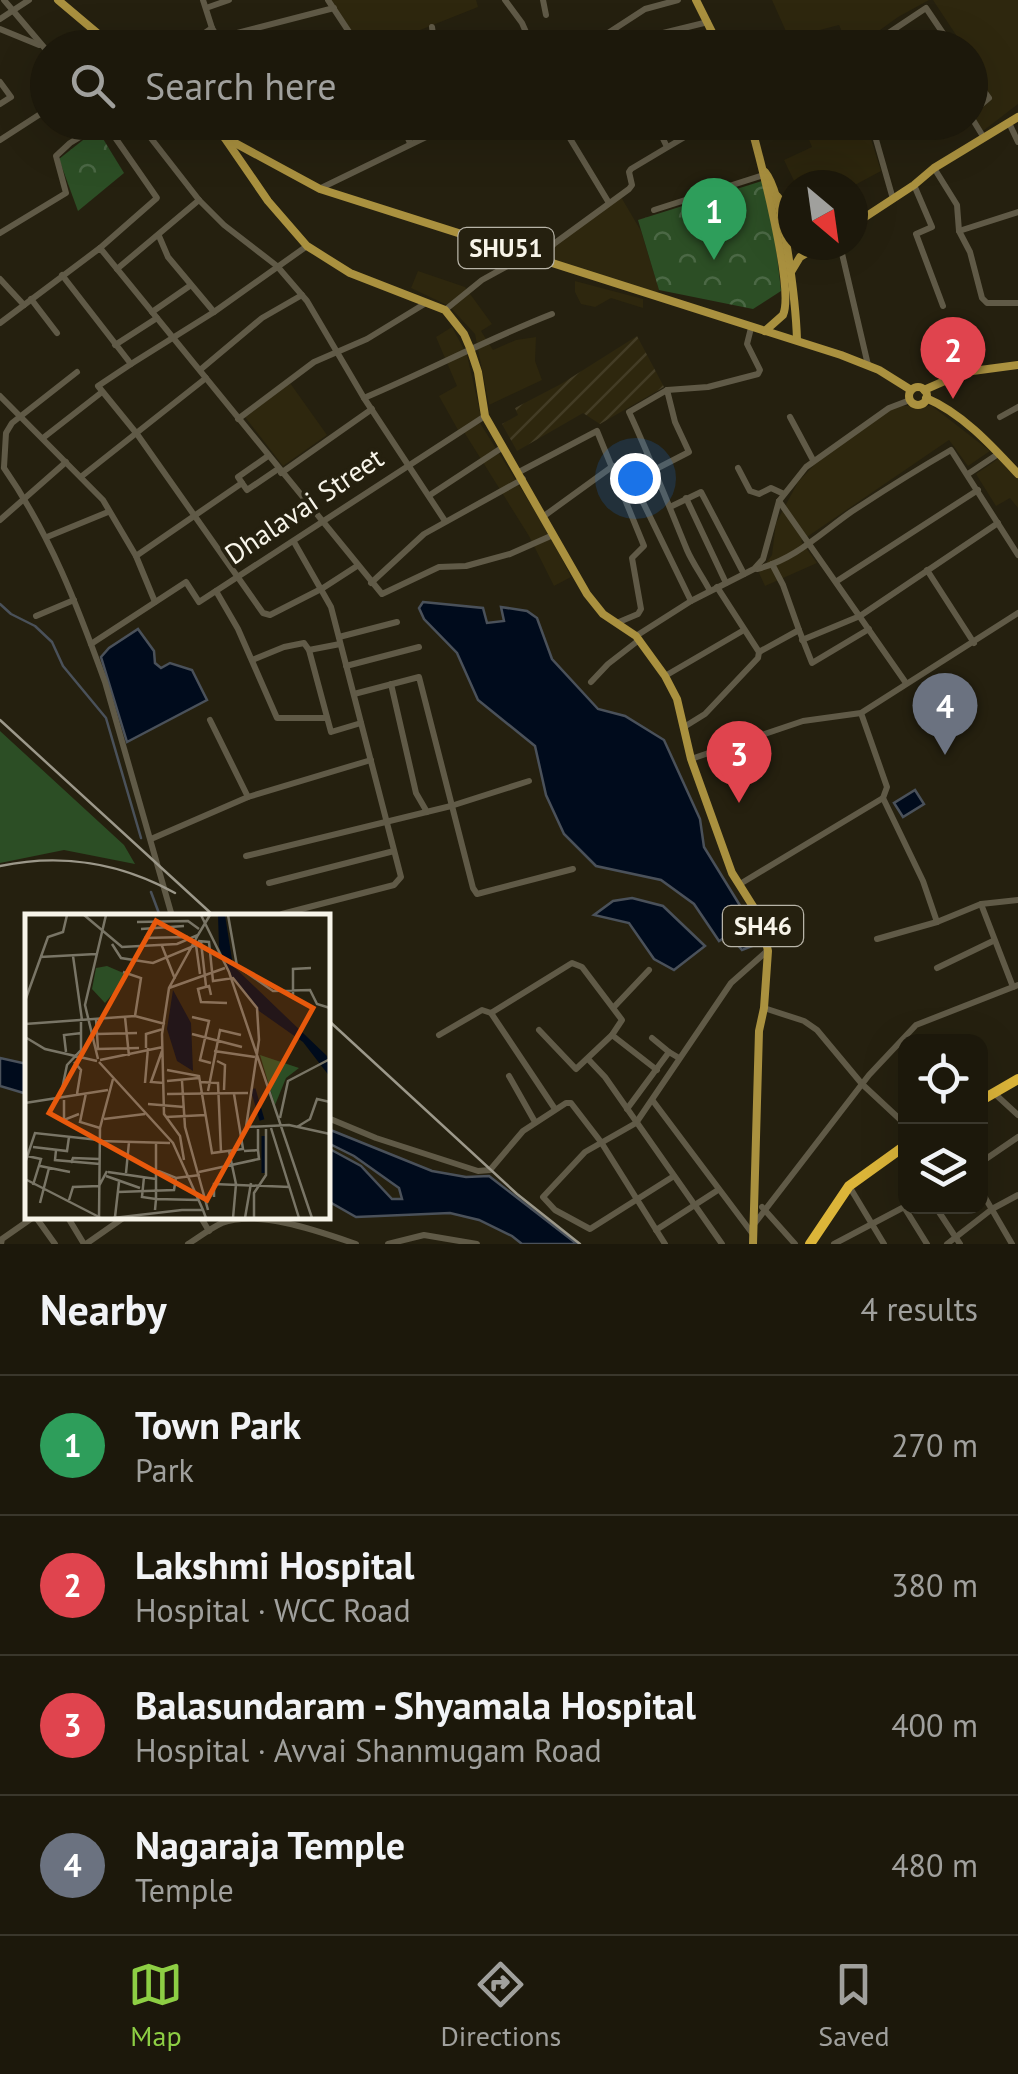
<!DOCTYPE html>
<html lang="en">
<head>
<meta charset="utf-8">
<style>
  body { margin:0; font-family:"PT Sans",sans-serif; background:#292519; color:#f1f3f6 }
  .controls { position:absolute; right:30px; bottom:30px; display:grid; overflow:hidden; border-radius:20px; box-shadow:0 10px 40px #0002 }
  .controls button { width:90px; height:90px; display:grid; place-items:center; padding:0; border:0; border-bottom:2px solid #3a372c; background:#1c180b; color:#f1f3f6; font:50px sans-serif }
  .compass { position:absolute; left:778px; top:170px; width:90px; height:90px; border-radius:50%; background:#1c180b; box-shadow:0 10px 40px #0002; rotate:151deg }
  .you { position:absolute; left:635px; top:478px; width:35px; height:35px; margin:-25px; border:8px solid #fff; border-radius:50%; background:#1a73e8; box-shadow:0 0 0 15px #1a73e833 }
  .badge { display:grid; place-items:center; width:65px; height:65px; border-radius:50%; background:#8dce44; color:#fff; font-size:32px; font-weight:700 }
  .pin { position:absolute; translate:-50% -82px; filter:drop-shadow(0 2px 5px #0008) }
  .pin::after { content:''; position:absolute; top:52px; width:35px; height:30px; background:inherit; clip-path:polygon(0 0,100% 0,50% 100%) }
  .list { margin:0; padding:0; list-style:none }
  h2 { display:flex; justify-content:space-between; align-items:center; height:130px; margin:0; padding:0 40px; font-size:42px }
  h2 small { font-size:32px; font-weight:400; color:#a0a09d }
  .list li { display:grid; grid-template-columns:65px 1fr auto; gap:30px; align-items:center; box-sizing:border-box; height:140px; padding:0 40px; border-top:2px solid #3a372c }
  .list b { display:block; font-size:38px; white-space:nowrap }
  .list p { margin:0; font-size:32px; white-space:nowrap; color:#a0a09d }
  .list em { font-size:32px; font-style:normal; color:#a0a09d }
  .icon { flex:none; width:55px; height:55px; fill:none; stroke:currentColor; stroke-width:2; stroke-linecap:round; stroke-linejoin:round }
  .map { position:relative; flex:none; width:1018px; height:1244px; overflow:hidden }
  .search { position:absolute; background:#1c180b; box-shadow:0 10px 40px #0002; left:30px; right:30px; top:30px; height:110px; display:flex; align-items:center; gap:25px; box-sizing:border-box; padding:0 35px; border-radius:55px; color:#a0a09d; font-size:38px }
  .sheet { height:690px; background:#1c180b }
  nav { display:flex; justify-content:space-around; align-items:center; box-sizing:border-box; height:140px; border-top:2px solid #3a372c; background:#1c180b; font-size:28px; color:#a0a09d }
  nav a { display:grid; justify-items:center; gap:5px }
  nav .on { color:#8dce44 }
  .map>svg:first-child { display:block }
  .built { fill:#2e270e }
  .industrial { fill:url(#industrial-furrows) }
  .grass { fill:#2c4e25 }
  .park { fill:url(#park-crowns) }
  .water { fill:#000b1c; stroke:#4a515a; stroke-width:2.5 }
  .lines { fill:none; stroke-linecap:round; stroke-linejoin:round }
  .stream { stroke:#4a515a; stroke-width:2.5 }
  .minor { stroke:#605a47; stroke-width:6 }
  .major { stroke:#aa913f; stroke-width:8 }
  .highway { stroke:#dcb539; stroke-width:10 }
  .rail { stroke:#9c988a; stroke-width:2.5 }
  .labels { text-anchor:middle; stroke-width:8; stroke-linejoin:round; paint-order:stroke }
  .shield { fill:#25200f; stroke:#b8b4a8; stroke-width:2.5 }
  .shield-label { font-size:25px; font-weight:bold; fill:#f7f4e9 }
  .street-label { font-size:28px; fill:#f7f4e9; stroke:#25200f }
  .inset-river { fill:none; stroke:#000b1c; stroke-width:5 }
  .inset-road { fill:none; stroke:#797566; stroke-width:2.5 }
  .view { fill:#e8590c; fill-opacity:0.15; stroke:#e8590c; stroke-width:5 }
  .inset-edge { fill:none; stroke:#f7f4e9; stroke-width:5 }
</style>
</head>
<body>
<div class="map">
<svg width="1018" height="1244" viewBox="0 0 1018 1244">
  <defs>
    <pattern id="industrial-furrows" width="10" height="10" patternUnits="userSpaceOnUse" patternTransform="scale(2.5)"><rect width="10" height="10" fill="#2e270e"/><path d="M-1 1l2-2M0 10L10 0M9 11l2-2" fill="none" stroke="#433c25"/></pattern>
    <pattern id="park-crowns" width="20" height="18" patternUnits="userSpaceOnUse" patternTransform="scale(2.5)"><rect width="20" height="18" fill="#2c4e25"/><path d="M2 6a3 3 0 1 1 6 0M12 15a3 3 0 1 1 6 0" fill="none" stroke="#4b6845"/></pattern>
  </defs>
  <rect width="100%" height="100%" fill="#25200f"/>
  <g class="built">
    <polygon points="331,0 476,0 478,7 380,46 359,42"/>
    <polygon points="772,0 929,0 898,17 855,48 849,47 839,25 789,38"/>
    <polygon points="933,0 1018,0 1018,104 979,134 971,121 971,84 982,76 971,58 970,48 964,47"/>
    <polygon points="802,123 866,123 881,171 853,186 796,185 784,160 812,147"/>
    <polygon points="621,197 641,231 659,290 656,293 545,258 556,244"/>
    <polygon points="418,271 465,287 492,324 481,331 493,350 516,340 536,337 535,361 542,380 489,405 475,334 449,306 411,288"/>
    <polygon points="575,281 643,299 643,308 611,298 595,307 581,304 575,292"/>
    <polygon points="452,327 467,355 481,416 458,430 439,396 457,386 436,337"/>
    <polygon points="290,383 327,435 283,466 245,417"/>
    <polygon points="896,406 932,406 990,451 968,466 949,440 801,541 817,563 765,586 759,573 772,555 776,523 798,482 815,464"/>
    <polygon points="480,423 549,533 571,577 554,586 529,536 464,432"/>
    <polygon points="998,459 1018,479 1018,508 1010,498 996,506 976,474"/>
  </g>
  <polygon class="industrial" points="637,336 664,387 600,424 583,413 517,451 502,424 518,415 515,408 561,384"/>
  <polygon class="grass" points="0,731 124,845 135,864 64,850 0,863"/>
  <g class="park">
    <polygon points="97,129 124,173 78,211 59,159"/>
    <polygon points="762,181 772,211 781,291 753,309 659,290 638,220"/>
  </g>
  <g class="water">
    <polygon points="423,602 483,608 487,623 504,621 501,607 527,611 537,618 552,659 598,709 625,716 664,740 700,819 704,847 752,925 755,945 742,950 729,935 719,941 694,904 661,880 596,866 564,834 546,795 535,746 478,700 457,653 424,619 419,608"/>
    <polygon points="138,629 154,651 155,663 161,668 170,663 192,670 207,700 127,742 101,657 109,648"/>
    <polygon points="915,790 924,804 903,817 894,803"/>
    <polygon points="632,898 663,906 705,946 674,970 654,959 629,923 594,915 613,901"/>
    <polygon points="0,1058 27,1064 27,1094 0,1086"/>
    <polygon points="328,1129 432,1171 466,1177 489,1176 577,1244 522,1244 512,1236 479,1220 450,1213 356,1217 328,1201 328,1148 361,1166 392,1199 402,1199 399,1188 354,1156 328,1143"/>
  </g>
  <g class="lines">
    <g class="stream">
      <polyline points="0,604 11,614 35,626 52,642 63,666 106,718 141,838"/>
      <polyline points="151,892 160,916"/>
    </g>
    <g class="minor">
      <polyline points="4,0 48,52"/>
      <polyline points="203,0 212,28"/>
      <polyline points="328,0 357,44 367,48"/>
      <polyline points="505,0 522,23 533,48"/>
      <polyline points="543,0 546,15"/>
      <polyline points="206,8 229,0"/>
      <polyline points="0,19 29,0"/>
      <polyline points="432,27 435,48"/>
      <polyline points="0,29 39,45"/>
      <polyline points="218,38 222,48"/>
      <polyline points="402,47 402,48"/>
      <polyline points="183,48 212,28 218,38 334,8"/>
      <polyline points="470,48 471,46"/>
      <polyline points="585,48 645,9 678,0"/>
      <polyline points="602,48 708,22"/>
      <polyline points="774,48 834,36 842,39 845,48"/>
      <polyline points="866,48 926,8 953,48"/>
      <polyline points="970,72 989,98 970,114"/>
      <polyline points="0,82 11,97 0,104"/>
      <polyline points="970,115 984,138"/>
      <polyline points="128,122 143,128 199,200 224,225 277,266 307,301 364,398 445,521"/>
      <polyline points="401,122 410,143"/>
      <polyline points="422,122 425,137"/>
      <polyline points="560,122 609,203"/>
      <polyline points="655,122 667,147"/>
      <polyline points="871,122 893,199"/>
      <polyline points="1010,125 1018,142"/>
      <polyline points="0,140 48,109"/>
      <polyline points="934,168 957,205 959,231 970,252 982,298 987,303 1018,303"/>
      <polyline points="914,185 932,227 916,234 943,306"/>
      <polyline points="321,188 457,122"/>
      <polyline points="654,210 767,174"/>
      <polyline points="959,231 1018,212"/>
      <polyline points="0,233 66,193 56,156 70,143 105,122"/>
      <polyline points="159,236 168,257 214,312"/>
      <polyline points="840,245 868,365"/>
      <polyline points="100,248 157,198 105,123"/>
      <polyline points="539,259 555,243 629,189 632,185 629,172 631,169 688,135 718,122"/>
      <polyline points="117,269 199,200"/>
      <polyline points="62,275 131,364 98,386 137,434 263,613 270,615 323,588 357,566"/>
      <polyline points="0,279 24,305"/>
      <polyline points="31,299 57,333"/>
      <polyline points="445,310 482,280 527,255"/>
      <polyline points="152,312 191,285"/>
      <polyline points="0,323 100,248 382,594 439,567 466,566 510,554 553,535"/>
      <polyline points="115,345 157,318"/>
      <polyline points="131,364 214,312 307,246"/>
      <polyline points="200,370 262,318 302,295"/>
      <polyline points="667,390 708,387 758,374 760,370 747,344 751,328"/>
      <polyline points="0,396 103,500 136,556 155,602"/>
      <path d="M364 398C428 371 488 339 552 314"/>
      <polyline points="790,417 813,460"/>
      <polyline points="1000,417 1018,407"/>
      <polyline points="238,419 314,362 367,339 426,303"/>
      <polyline points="43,438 102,392"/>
      <polyline points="4,467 6,433 12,423 77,372"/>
      <path d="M4 468C51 536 77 605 105 682L172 916"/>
      <polyline points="738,468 750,491 759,494 771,488 784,494"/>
      <polyline points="519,472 597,431 644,546 632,558 641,609 638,614 619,622"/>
      <polyline points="281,473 372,409"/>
      <polyline points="968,474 998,454"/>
      <polyline points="82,476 206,378"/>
      <path d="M618 482 654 470 689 452 675 422 667 390 629 412C650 457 668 504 687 550 693 564 703 577 710 591"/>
      <polyline points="242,483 238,477 268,456"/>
      <polyline points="637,490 691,601"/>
      <polyline points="430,495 503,447"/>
      <polyline points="686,498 726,583"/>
      <polyline points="779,501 906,683"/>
      <polyline points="670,507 701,492 744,574"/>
      <polyline points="544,516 613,466"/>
      <polyline points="0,520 66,462"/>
      <polyline points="47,537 108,512"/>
      <polyline points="136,556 242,483 247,490 278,469"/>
      <polyline points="772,564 783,585 799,630"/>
      <path d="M757 569C794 560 821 533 851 512 883 491 918 469 951 450L1018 555"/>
      <polyline points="927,570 974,643"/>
      <polyline points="837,581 978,490"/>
      <polyline points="371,583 424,534 523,479"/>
      <polyline points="216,591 238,629 277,718 327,718"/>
      <polyline points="36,616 74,600"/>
      <polyline points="636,636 691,601 754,569 763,559 779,501 806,467 889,408 910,400"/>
      <polyline points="339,637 397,622"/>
      <polyline points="802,640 860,616 998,523"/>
      <polyline points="91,644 186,582 199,602 485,416"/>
      <polyline points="309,650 340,644"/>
      <polyline points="759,652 799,630 812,663 869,629"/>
      <polyline points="252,660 284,647 304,643 309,650 331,732 361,723"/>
      <polyline points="346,666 419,647"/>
      <polyline points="665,676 744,630"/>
      <polyline points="591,682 608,664 639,640"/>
      <polyline points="391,684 416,793 427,812"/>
      <polyline points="354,694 419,677 473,888 477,894 573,869"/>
      <polyline points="861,713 887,787 883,798 923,881 937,922 981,904 1018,900"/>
      <polyline points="210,720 248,797"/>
      <polyline points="684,727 705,714 758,658 759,652 717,587"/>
      <polyline points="691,759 803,721 861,713 1018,613"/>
      <polyline points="151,839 248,797 371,760"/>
      <polyline points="246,856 451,806 529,781"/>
      <polyline points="269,883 394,851"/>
      <polyline points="740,884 883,798"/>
      <polyline points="981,904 1013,987"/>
      <polyline points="282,914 394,885 401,877 331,607 294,542"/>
      <polyline points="877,939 937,922"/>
      <polyline points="937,968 993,941"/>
      <polyline points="614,1007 649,970"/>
      <polyline points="764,1008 804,1021 817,1030 862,1084 906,1125"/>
      <polyline points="491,1013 555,1109"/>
      <polyline points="439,1035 482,1010 491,1013 572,963 582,967 622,1020 612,1035 576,1069 539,1030"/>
      <polyline points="612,1035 657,1070"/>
      <polyline points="652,1038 669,1052"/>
      <polyline points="588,1059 605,1077 722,1244"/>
      <polyline points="509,1076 535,1122"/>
      <polyline points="994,1093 1018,1115"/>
      <polyline points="653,1101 752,1233"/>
      <polyline points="627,1109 669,1052 679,1058"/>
      <polyline points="328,1118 376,1138 478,1171 490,1170 523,1131 566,1103 571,1103 601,1142 665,1244"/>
      <polyline points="980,1163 1018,1137"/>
      <polyline points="674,1176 590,1229 555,1210 543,1197 585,1152 636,1123 731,983 767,951"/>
      <polyline points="849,1186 884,1244"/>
      <polyline points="980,1189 1012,1244"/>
      <polyline points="935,1206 960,1244"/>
      <polyline points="762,1207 795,1244"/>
      <polyline points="904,1207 927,1244"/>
      <polyline points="35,1216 55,1244"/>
      <polyline points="67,1216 84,1244"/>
      <polyline points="200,1216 209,1231"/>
      <polyline points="755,1223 869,1075 916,1025 1018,985"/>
      <polyline points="656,1230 718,1190"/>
      <polyline points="1,1244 2,1239 35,1216"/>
      <polyline points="86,1244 126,1216"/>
      <path d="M188 1244C199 1237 211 1228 222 1223 258 1209 321 1232 356 1244"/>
      <polyline points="388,1244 424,1235 477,1244"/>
      <polyline points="834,1244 906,1206"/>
      <polyline points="947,1244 992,1209 1018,1195"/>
    </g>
    <g class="major">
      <polyline points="58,0 115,48"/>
      <polyline points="696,0 720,48"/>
      <polyline points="207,122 224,137 320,189 841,355 879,370 911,390"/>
      <path d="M750 122C759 155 795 289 783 315L765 331"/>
      <polyline points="224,137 268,201 307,246 350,273 445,310 464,334 470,348 478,372 485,416 587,594 603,614 636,636 665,676 677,699 691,759 732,873 761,919 768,951 764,1008 759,1031 753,1244"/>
      <path d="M765 172C784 194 796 307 797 340"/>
      <polyline points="777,196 793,216"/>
      <polyline points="853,225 914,185 934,168 1018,117"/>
      <polyline points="791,272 800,257 820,245"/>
      <circle cx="918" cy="396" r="9"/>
      <polyline points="924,390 965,372 1018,365"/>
      <path d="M926 398C962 413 992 446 1018 474"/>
    </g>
    <g class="highway">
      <polyline points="980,1101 1018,1079"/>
      <polyline points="810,1244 849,1186 906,1145"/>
    </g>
    <g class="rail">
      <polyline points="0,720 214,916"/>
      <path d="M0 866C61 853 121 863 175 893"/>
      <polyline points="328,1020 517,1194 580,1244"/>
    </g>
  </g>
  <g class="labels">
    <g class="shield">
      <rect x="458.5" y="228" width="95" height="40" rx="8"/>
      <rect x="723" y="906" width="80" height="40" rx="8"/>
    </g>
    <g class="shield-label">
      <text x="506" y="257">SHU51</text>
      <text x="763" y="935">SH46</text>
    </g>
    <g class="street-label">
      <text transform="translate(304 506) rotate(-34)" y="10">Dhalavai Street</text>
    </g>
  </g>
  <g transform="translate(25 914)">
    <rect width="305" height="305" fill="#25200f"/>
    <path d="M82 52 103 61 80 89 67 75 71 54ZM235 141 274 154 261 164 250 191Z" fill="#2c4e25"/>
    <path d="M193 1H200L208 52 302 142 305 163 278 128 234 97 207 63 194 33ZM148 76 166 109 168 157 152 147 142 115Z" fill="#000b1c"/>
    <path class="inset-river" d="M228 175 237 206M239 222V259"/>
    <path class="inset-road" d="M59 1 97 33 152 30 173 21 185 1M176 1 204 58 287 304M203 1 212 52 248 77 285 76 292 90 305 94M112 8 163 7 174 15M116 15 159 12M119 24 163 23M173 27 184 28 188 67 208 64 232 94 234 126 221 213M176 28 181 72M87 30 96 44 128 49 171 31 175 60M137 32 150 65M48 42 57 106M15 43 71 40M98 58 116 64 110 102M144 74 200 54M186 81 184 72 173 75 176 88 202 89M268 83V55L286 54M0 87 23 23 38 18 42 1M100 103 104 142M167 103 184 107 175 146 186 149M71 105 73 135 114 134M0 110 110 102 140 110M72 120 112 119M167 120 217 133M0 123 20 135 72 147M121 134V120L138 115M137 137 126 168 139 169M189 137 230 143M41 138 39 121 57 119M73 145 60 91 81 1M75 146 138 133M192 147 200 151 199 176M49 148 56 156 52 180M74 148 148 229 178 296M142 156 174 162 187 239 218 235 209 180M142 167 174 164M157 167 160 213 183 296M175 168 193 169 196 238M120 169 123 134M183 177 195 116 216 121M61 179 55 208 75 214M36 180 42 151 56 136V106M142 180 223 179M39 186V206L54 200M0 189 83 176M123 190 159 193M141 203 181 201M255 204 263 167 305 145M79 205 120 200M221 213 264 211 305 220M272 213 285 205 292 185 305 188M246 214 274 304M74 227 145 229M131 229V285L174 286M8 233 42 237 44 223M31 236 30 246 75 250M204 237 211 270 208 304M219 237 233 236V215M2 242 16 245 8 271M159 246 155 222 139 200 137 120 144 74 173 21M0 249 10 219 74 226M46 249 48 244 74 245M15 252 45 258M131 256 151 264 175 261M83 258 131 265M174 258 234 245 233 236M101 259 104 228M81 262 115 274M119 263 117 283 131 285 130 296M0 265 76 304M93 278 149 276 151 264M189 283V270L265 273M44 286 48 273 74 272 82 257M15 289 24 254M74 303 75 214 88 165M90 303 94 268M88 304 157 296H178L181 304M220 304 226 269M229 304V279L241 261V215"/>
    <path class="view" d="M131 7 288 94 182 286 24 199Z"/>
    <rect width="305" height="305" class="inset-edge"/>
  </g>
</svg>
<div class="controls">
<button><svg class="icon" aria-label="locate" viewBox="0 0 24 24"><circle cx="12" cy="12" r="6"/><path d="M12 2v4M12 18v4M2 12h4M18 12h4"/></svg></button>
<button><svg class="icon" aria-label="layers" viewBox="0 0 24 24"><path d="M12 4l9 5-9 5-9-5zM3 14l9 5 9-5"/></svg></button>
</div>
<svg class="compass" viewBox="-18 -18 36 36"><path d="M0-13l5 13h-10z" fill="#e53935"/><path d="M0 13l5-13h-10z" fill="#a0a09d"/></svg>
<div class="you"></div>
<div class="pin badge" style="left:714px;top:260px;background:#2e9e5b">1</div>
<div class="pin badge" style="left:953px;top:399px;background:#e0444e">2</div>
<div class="pin badge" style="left:739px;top:803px;background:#e0444e">3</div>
<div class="pin badge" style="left:945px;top:755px;background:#6b7280">4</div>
<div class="search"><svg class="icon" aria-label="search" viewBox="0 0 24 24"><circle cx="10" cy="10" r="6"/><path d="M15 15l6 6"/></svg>Search here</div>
</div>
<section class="sheet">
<h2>Nearby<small>4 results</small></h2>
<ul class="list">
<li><span class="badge" style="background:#2e9e5b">1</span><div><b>Town Park</b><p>Park</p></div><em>270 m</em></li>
<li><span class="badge" style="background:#e0444e">2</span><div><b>Lakshmi Hospital</b><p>Hospital · WCC Road</p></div><em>380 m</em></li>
<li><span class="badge" style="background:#e0444e">3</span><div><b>Balasundaram - Shyamala Hospital</b><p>Hospital · Avvai Shanmugam Road</p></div><em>400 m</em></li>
<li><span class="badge" style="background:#6b7280">4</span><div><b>Nagaraja Temple</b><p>Temple</p></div><em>480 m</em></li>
</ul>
</section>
<nav>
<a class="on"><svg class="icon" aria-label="map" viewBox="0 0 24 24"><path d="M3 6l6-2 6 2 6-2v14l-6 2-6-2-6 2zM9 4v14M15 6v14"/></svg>Map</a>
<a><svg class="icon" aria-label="directions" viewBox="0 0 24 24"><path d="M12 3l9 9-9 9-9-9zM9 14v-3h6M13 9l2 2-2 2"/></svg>Directions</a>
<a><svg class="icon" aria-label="saved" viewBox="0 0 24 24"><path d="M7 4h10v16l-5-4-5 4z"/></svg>Saved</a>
</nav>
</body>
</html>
